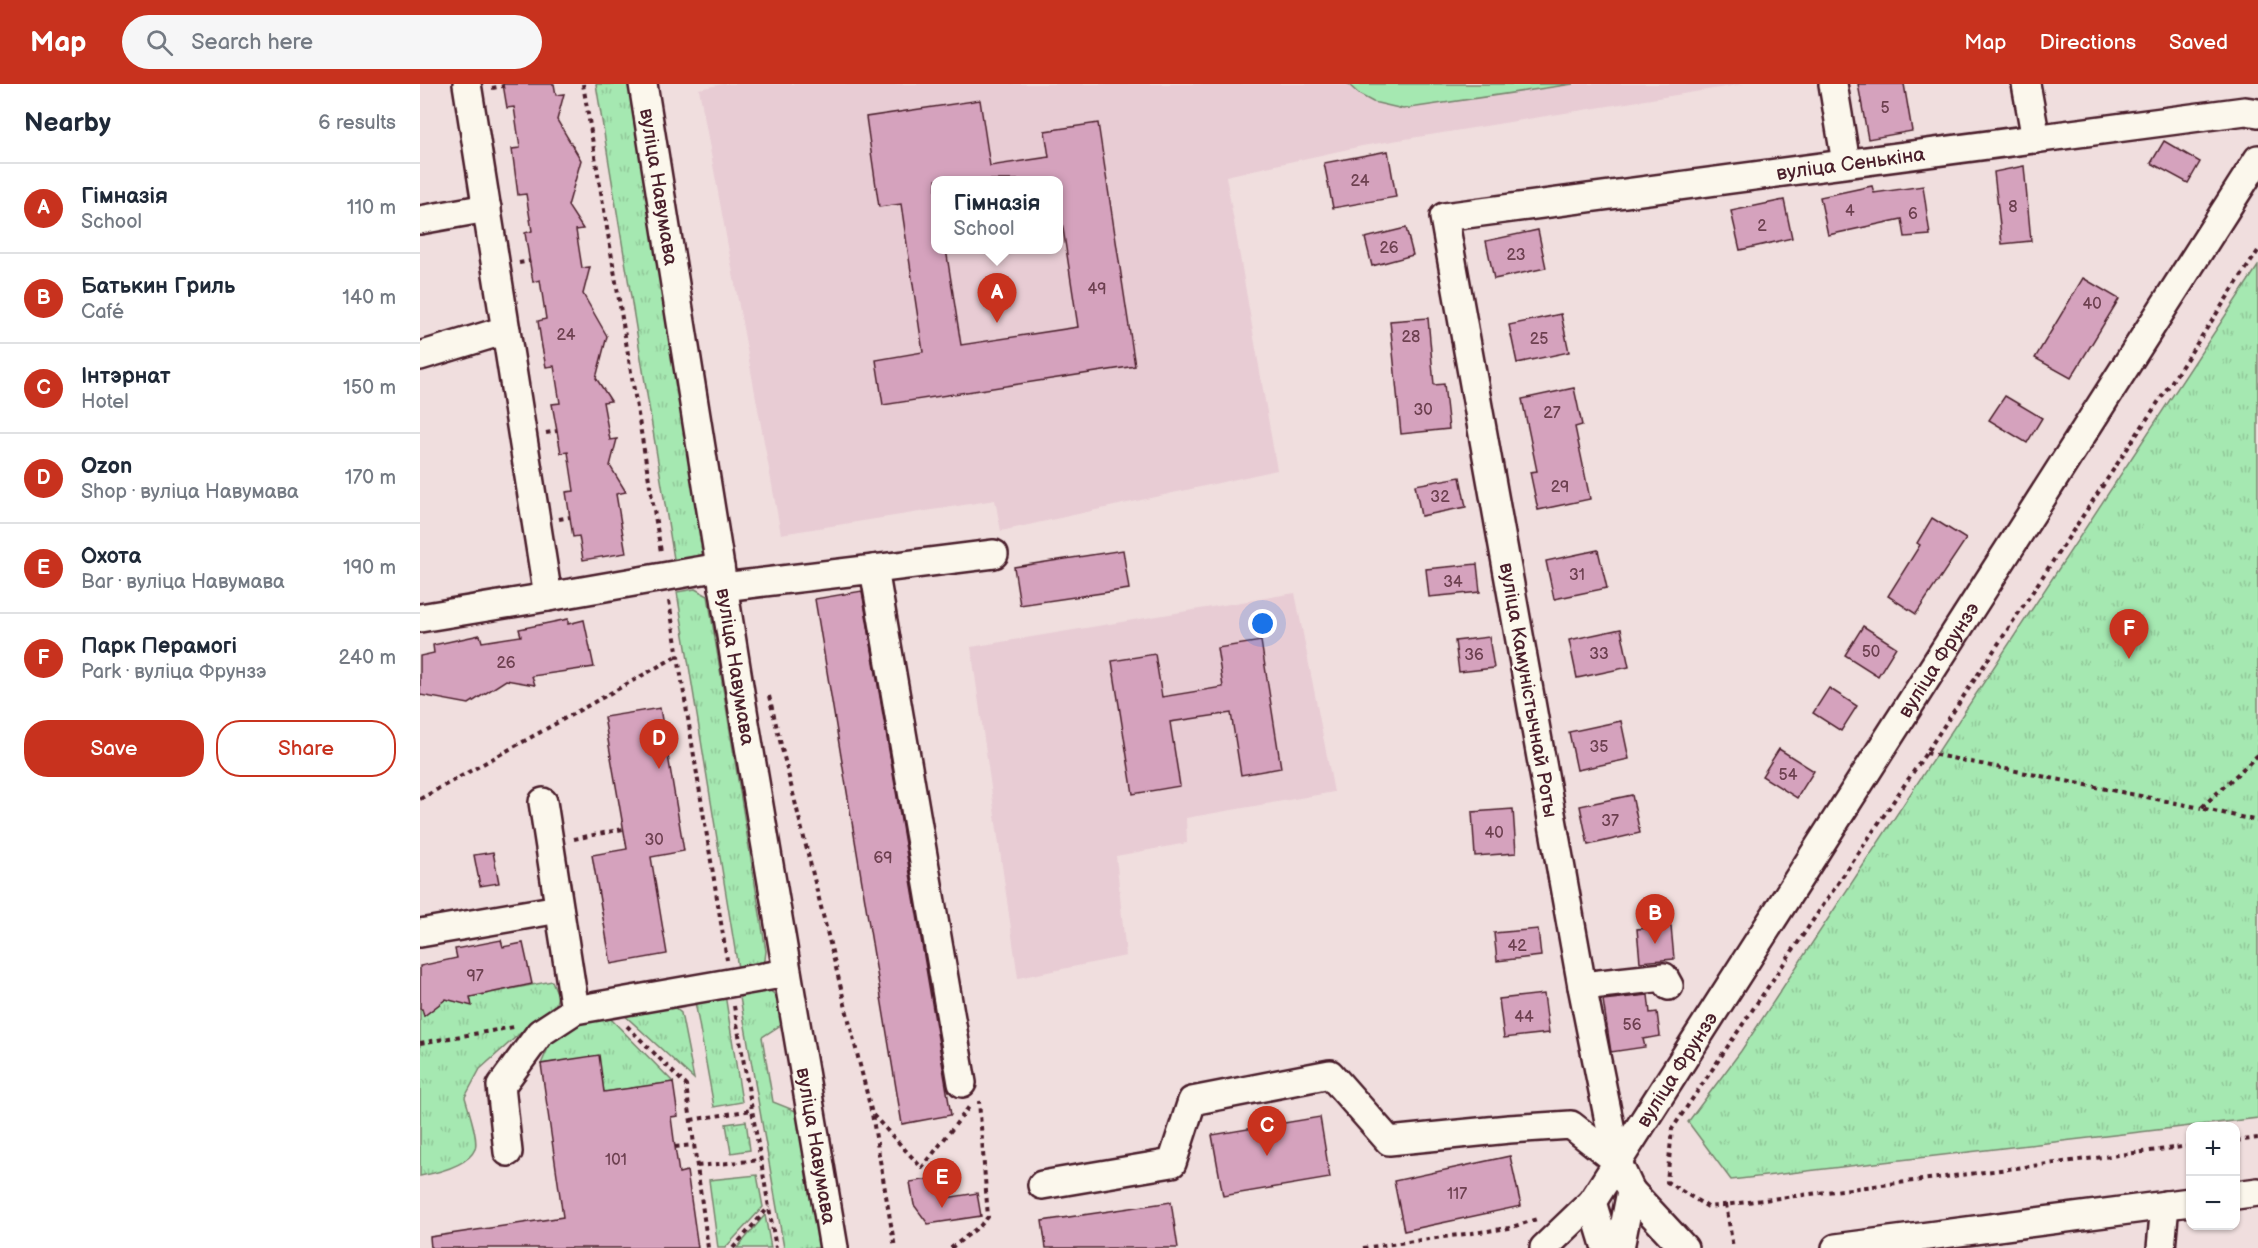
<!DOCTYPE html>
<html lang="en">
<head>
<meta charset="utf-8">
<style>
  body { margin:0; font-family:"Balsamiq Sans",sans-serif; background:#f6f6f7; color:#1f2937 }
  .controls { position:absolute; right:18px; bottom:18px; display:grid; overflow:hidden; border-radius:12px; box-shadow:0 2px 4px #0004 }
  .controls button { width:54px; height:54px; display:grid; place-items:center; padding:0; border:0; border-bottom:2px solid #e0e1e3; background:#fff; color:#1f2937; font:30px sans-serif }
  .you { position:absolute; left:843px; top:540px; width:21px; height:21px; margin:-15px; border:4px solid #fff; border-radius:50%; background:#1a73e8; box-shadow:0 0 0 9px #1a73e833 }
  .badge { display:grid; place-items:center; width:39px; height:39px; border-radius:50%; background:#c8321e; color:#fff; font-size:20px; font-weight:700 }
  .pin { position:absolute; translate:-50% -50px; filter:drop-shadow(0 2px 3px #0008) }
  .pin::after { content:''; position:absolute; top:32px; width:21px; height:18px; background:inherit; clip-path:polygon(0 0,100% 0,50% 100%) }
  .popup { position:absolute; left:511px; top:92px; width:132px; height:78px; box-sizing:border-box; display:grid; place-content:center; border-radius:12px; background:#fff; filter:drop-shadow(0 2px 4px #0005); font-size:20px; white-space:nowrap; color:#747a83 }
  .popup b { font-size:22px; color:#1f2937 }
  .popup::after { content:''; position:absolute; left:50%; top:100%; margin-left:-12px; border:12px solid transparent; border-top-color:#fff }
  .list { margin:0; padding:0; list-style:none }
  h2 { display:flex; justify-content:space-between; align-items:center; height:78px; margin:0; padding:0 24px; font-size:26px }
  h2 small { font-size:20px; font-weight:400; color:#747a83 }
  .list li { display:grid; grid-template-columns:39px 1fr auto; gap:18px; align-items:center; box-sizing:border-box; height:90px; padding:0 24px; border-top:2px solid #e0e1e3 }
  .list b { display:block; font-size:22px; white-space:nowrap }
  .list p { margin:0; font-size:20px; white-space:nowrap; color:#747a83 }
  .list em { font-size:20px; font-style:normal; color:#747a83 }
  .actions { display:flex; gap:12px; padding:18px 24px }
  .actions a { flex:1; padding:14px 0; border:2px solid #c8321e; border-radius:24px; text-align:center; font-size:21px; color:#c8321e }
  .actions .main { background:#c8321e; color:#fff }
  .icon { flex:none; width:33px; height:33px; fill:none; stroke:currentColor; stroke-width:2; stroke-linecap:round; stroke-linejoin:round }
  .map { position:relative; flex:none; width:1838px; height:1164px; overflow:hidden }
  header { display:flex; align-items:center; gap:36px; box-sizing:border-box; height:84px; padding:0 30px; background:#c8321e; color:#fff }
  header strong { font-size:28px }
  nav { display:flex; gap:33px; margin-inline-start:auto; font-size:21px }
  .search { width:420px; height:54px; background:#f6f6f7; display:flex; align-items:center; gap:15px; box-sizing:border-box; padding:0 21px; border-radius:33px; color:#747a83; font-size:22px }
  main { display:flex }
  aside { flex:1; background:#fff }
  .map>svg:first-child { display:block }
  .built { fill:#e8ccd4; fill-rule:evenodd }
  .grass { fill:url(#grass-tufts); stroke:#78846e; stroke-width:1.5 }
  .garden { fill:#a5e8b1; stroke:#78846e; stroke-width:1.5 }
  .building { fill:#d5a2bd; stroke:#4a1f2b; stroke-width:1.5; fill-rule:evenodd }
  .lines { fill:none; stroke-linecap:round; stroke-linejoin:round }
  .minor-casing { stroke:#4a1f2b; stroke-width:32 }
  .path { stroke:#4a1f2b; stroke-width:4; stroke-dasharray:4.5 4.5; stroke-linecap:butt }
  .minor { stroke:#fbf7ec; stroke-width:27 }
  .labels { text-anchor:middle; stroke-width:5; stroke-linejoin:round; paint-order:stroke }
  .number-label { font-size:16px; fill:#6d4050 }
  .street-label { font-size:20px; fill:#4a1f2b; stroke:#fbf7ec }
</style>
</head>
<body>
<header>
<strong>Map</strong>
<div class="search"><svg class="icon" aria-label="search" viewBox="0 0 24 24"><circle cx="10" cy="10" r="6"/><path d="M15 15l6 6"/></svg>Search here</div>
<nav><a>Map</a><a>Directions</a><a>Saved</a></nav>
</header>
<main>
<aside>
<h2>Nearby<small>6 results</small></h2>
<ul class="list">
<li><span class="badge">A</span><div><b>Гімназія</b><p>School</p></div><em>110 m</em></li>
<li><span class="badge">B</span><div><b>Батькин Гриль</b><p>Café</p></div><em>140 m</em></li>
<li><span class="badge">C</span><div><b>Інтэрнат</b><p>Hotel</p></div><em>150 m</em></li>
<li><span class="badge">D</span><div><b>Ozon</b><p>Shop · вуліца Навумава</p></div><em>170 m</em></li>
<li><span class="badge">E</span><div><b>Охота</b><p>Bar · вуліца Навумава</p></div><em>190 m</em></li>
<li><span class="badge">F</span><div><b>Парк Перамогі</b><p>Park · вуліца Фрунзэ</p></div><em>240 m</em></li>
</ul>
<div class="actions"><a class="main">Save</a><a>Share</a></div>
</aside>
<div class="map">
<svg width="1838" height="1164" viewBox="0 0 1838 1164">
  <defs>
    <pattern id="grass-tufts" width="24" height="20" patternUnits="userSpaceOnUse" patternTransform="scale(1.5)"><rect width="24" height="20" fill="#a5e8b1"/><path d="M3 7l-1-3M5 7V3M7 7l1-3M15 17l-1-3M17 17v-4M19 17l1-3" fill="none" stroke="#90c798"/></pattern>
  </defs>
  <rect width="100%" height="100%" fill="#f0dede"/>
  <filter id="ink" filterUnits="userSpaceOnUse"><feTurbulence type="fractalNoise" baseFrequency=".0167" numOctaves="2"/><feDisplacementMap in="SourceGraphic" scale="12" xChannelSelector="R" yChannelSelector="G"/><feConvolveMatrix kernelMatrix="1 2 1 2 8 2 1 2 1" color-interpolation-filters="sRGB"/></filter>
  <g filter="url(#ink)">
    <g class="built">
      <path d="M303 0H1324L942 62 806 92 857 386 581 447 575 416 361 450 279 5ZM516 97H638V166H516Z"/>
      <polygon points="875,509 914,708 766,734 767,759 696,772 706,872 598,894 551,563"/>
    </g>
    <g class="grass">
      <polygon points="176,0 210,0 286,476 255,481"/>
      <polygon points="1838,182 1838,1034 1311,1096 1268,1038 1321,967"/>
      <polygon points="275,505 288,512 346,867 345,876 341,881 318,884 257,508"/>
      <path d="M132 897 138 911 135 925 114 937 60 985 45 1013C48 1025 59 1055 55 1065 48 1082 16 1089 0 1092V925H2L4 932 26 915 51 921 50 913Z"/>
      <path d="M336 900C360 909 360 915 364 939L342 953 353 1018 381 1029 405 1164H364L318 902Z"/>
      <polygon points="304,904 322,1018 294,1023 274,912"/>
      <polygon points="253,922 261,929 274,995 200,927"/>
      <path d="M186 930 253 998 184 1008 178 972 121 980C140 936 141 941 186 930Z"/>
      <polygon points="326,1037 330,1066 311,1069 306,1040"/>
      <polygon points="337,1091 343,1123 305,1164 298,1164 289,1096"/>
      <polygon points="345,1131 351,1164 317,1164"/>
    </g>
    <polygon class="garden" points="928,0 1153,0 983,25 953,18 940,11"/>
    <g class="building">
      <polygon points="83,0 134,0 136,11 144,10 137,36 161,76 148,122 163,145 156,146 162,184 170,183 163,210 187,252 176,294 191,317 183,318 190,356 197,355 190,382 206,408 196,410 206,469 163,476 159,452 153,453 146,408 154,407 148,368 141,369 132,320 140,319 134,282 126,283 122,263 118,237 126,235 120,196 113,198 105,149 112,147 106,110 98,111 92,65 100,64 94,23 87,24"/>
      <polygon points="1438,0 1484,0 1492,47 1448,55"/>
      <path d="M560 16 570 82 629 73 625 47 678 39 715 282 463 321 456 276 503 268 481 120 459 123 446 33ZM516 96H639V118L658 243 541 261 526 165H516Z"/>
      <polygon points="1744,57 1780,78 1768,99 1731,79"/>
      <polygon points="968,67 976,113 913,124 904,79"/>
      <polygon points="1604,82 1611,157 1582,160 1574,88"/>
      <polygon points="1452,102 1454,109 1503,102 1510,151 1485,153 1482,135 1408,151 1400,113"/>
      <polygon points="1364,116 1372,154 1320,166 1311,127"/>
      <polygon points="986,144 993,171 952,182 945,154"/>
      <polygon points="1118,146 1126,184 1074,195 1066,157"/>
      <polygon points="1663,194 1699,215 1651,294 1615,274"/>
      <polygon points="1141,230 1149,268 1097,279 1089,241"/>
      <polygon points="1008,234 1014,301 1024,300 1029,345 981,350 970,237"/>
      <polygon points="1154,304 1162,341 1155,343 1170,415 1118,426 1110,388 1117,387 1102,315"/>
      <polygon points="1585,312 1622,334 1607,359 1569,336"/>
      <polygon points="1040,393 1046,423 1001,432 995,401"/>
      <polygon points="1512,434 1546,455 1496,530 1468,512 1500,461 1497,459"/>
      <polygon points="703,466 709,505 600,521 594,483"/>
      <polygon points="1178,466 1187,504 1134,515 1126,477"/>
      <polygon points="1057,480 1060,508 1009,513 1006,485"/>
      <polygon points="442,507 531,1031 482,1040 395,515"/>
      <polygon points="148,535 148,540 164,536 174,583 112,592 115,601 86,596 49,620 0,611 0,572 14,569 13,561 60,551 62,558 101,552 99,545"/>
      <polygon points="1443,542 1476,563 1458,592 1425,571"/>
      <polygon points="1201,545 1209,583 1157,594 1149,556"/>
      <polygon points="1069,553 1074,584 1039,588 1035,557"/>
      <polygon points="841,557 861,684 821,691 811,629 750,638 760,702 713,710 692,577 735,570 742,613 803,603 797,564"/>
      <polygon points="1409,604 1437,622 1421,647 1393,629"/>
      <polygon points="240,624 264,767 231,773 247,870 191,880 172,771 207,765 184,633"/>
      <polygon points="1201,637 1209,675 1157,686 1149,648"/>
      <polygon points="1359,665 1394,687 1377,714 1342,692"/>
      <polygon points="1212,711 1220,749 1168,761 1160,722"/>
      <polygon points="1093,725 1096,769 1055,772 1052,728"/>
      <polygon points="73,768 79,799 60,802 54,771"/>
      <polygon points="1251,842 1254,875 1220,878 1217,845"/>
      <polygon points="1118,845 1121,872 1077,877 1074,849"/>
      <polygon points="81,856 83,863 103,859 112,900 50,913 52,922 26,915 4,932 2,925 0,925 0,882 37,874 35,865"/>
      <polygon points="1124,910 1129,949 1084,954 1079,915"/>
      <polygon points="1228,911 1230,929 1237,928 1240,952 1223,955 1225,963 1191,968 1183,916"/>
      <polygon points="179,971 184,1008 253,998 258,1032 251,1033 255,1063 259,1089 267,1087 278,1164 11,1164 10,1153 143,1133 121,980"/>
      <polygon points="900,1033 910,1094 803,1112 792,1051"/>
      <polygon points="1090,1072 1101,1122 984,1147 974,1097"/>
      <polygon points="522,1093 526,1114 557,1109 561,1132 508,1140 494,1121 490,1098"/>
      <polygon points="751,1118 758,1164 626,1164 622,1137"/>
    </g>
    <g class="lines">
      <g class="minor-casing">
        <g id="minor">
          <polyline points="47,0 128,513 300,483"/>
          <path id="s1" d="M223 0 324 633 414 1164"/>
          <polyline points="1413,0 1426,79"/>
          <polyline points="1606,0 1616,55"/>
          <polyline points="0,136 67,124"/>
          <polyline points="0,272 86,246"/>
          <polyline points="454,485 574,470"/>
          <polyline points="303,503 454,485 542,999"/>
          <polyline points="0,534 128,513"/>
          <polyline points="123,718 155,926"/>
          <polyline points="0,849 139,825"/>
          <polyline points="1162,902 1244,893 1249,902"/>
          <polyline points="88,1068 81,1002 120,949 155,926 367,889"/>
          <polyline points="622,1101 752,1079 772,1017 910,990 969,1057 1089,1045 1151,1041 1197,1077"/>
          <polyline points="1211,1107 1264,1164"/>
          <polyline points="1816,1111 1838,1108"/>
          <polyline points="1172,1118 1186,1164"/>
          <path id="s2" d="M1124 1164 1172 1118 1838 75"/>
          <path id="s3" d="M1200 1164 1211 1107 1197 1077 1162 902 1024 133 1825 27 1838 29"/>
          <polyline points="1416,1164 1770,1118"/>
          <polyline points="1741,1164 1745,1121"/>
        </g>
      </g>
      <g class="path">
        <polyline points="163,0 241,468"/>
        <polyline points="72,4 83,2"/>
        <polyline points="99,179 110,177"/>
        <polyline points="126,349 137,347"/>
        <polyline points="139,435 150,433"/>
        <polyline points="249,517 307,876"/>
        <polyline points="349,612 452,1030 475,1164"/>
        <polyline points="1506,669 1781,724"/>
        <polyline points="1838,671 1781,724 1838,737"/>
        <polyline points="0,715 259,571"/>
        <polyline points="154,755 203,745"/>
        <polyline points="314,922 356,1164"/>
        <polyline points="207,942 266,1001 288,1164"/>
        <polyline points="0,959 94,943"/>
        <polyline points="453,1031 502,1084 549,1023"/>
        <polyline points="271,1036 332,1026"/>
        <polyline points="1816,1057 1838,1054"/>
        <polyline points="1770,1062 1288,1123 1247,1098 1252,1045 1506,669 1838,167"/>
        <polyline points="255,1063 274,1061"/>
        <polyline points="277,1082 341,1076"/>
        <polyline points="1306,1120 1313,1164"/>
        <polyline points="313,1164 349,1123"/>
        <polyline points="531,1164 560,1142 568,1133 559,1017"/>
        <polyline points="943,1164 1089,1144 1117,1135"/>
      </g>
      <use href="#minor" class="minor"/>
    </g>
  </g>
  <g class="labels">
    <g class="number-label">
      <text x="1465" y="29">5</text>
      <text x="940" y="102">24</text>
      <text x="1593" y="128">8</text>
      <text x="1430" y="132">4</text>
      <text x="1493" y="135">6</text>
      <text x="1342" y="147">2</text>
      <text x="969" y="169">26</text>
      <text x="1096" y="176">23</text>
      <text x="677" y="210">49</text>
      <text x="1672" y="225">40</text>
      <text x="146" y="256">24</text>
      <text x="991" y="258">28</text>
      <text x="1119" y="260">25</text>
      <text x="1003" y="331">30</text>
      <text x="1132" y="334">27</text>
      <text x="1140" y="408">29</text>
      <text x="1020" y="418">32</text>
      <text x="1157" y="496">31</text>
      <text x="1033" y="503">34</text>
      <text x="1451" y="573">50</text>
      <text x="1179" y="575">33</text>
      <text x="1054" y="576">36</text>
      <text x="86" y="584">26</text>
      <text x="1179" y="668">35</text>
      <text x="1368" y="696">54</text>
      <text x="1190" y="742">37</text>
      <text x="1074" y="754">40</text>
      <text x="234" y="761">30</text>
      <text x="463" y="779">69</text>
      <text x="1097" y="867">42</text>
      <text x="55" y="897">97</text>
      <text x="1104" y="938">44</text>
      <text x="1212" y="946">56</text>
      <text x="196" y="1081">101</text>
      <text x="1037" y="1115">117</text>
    </g>
    <g class="street-label">
      <text dy="7" stroke="none"><textPath href="#s3" startOffset="1461">вуліца Сенькіна</textPath></text>
      <text dy="7" stroke="none"><textPath href="#s1" startOffset="104">вуліца Навумава</textPath></text>
      <text dy="7" stroke="none"><textPath href="#s2" startOffset="710">вуліца Фрунзэ</textPath></text>
      <text dy="7" stroke="none"><textPath href="#s1" startOffset="590">вуліца Навумава</textPath></text>
      <text transform="translate(1109 606) rotate(80)" y="7">вуліца Камуністычнай Роты</text>
      <text dy="7" stroke="none"><textPath href="#s2" startOffset="224">вуліца Фрунзэ</textPath></text>
      <text dy="7" stroke="none"><textPath href="#s1" startOffset="1076">вуліца Навумава</textPath></text>
    </g>
  </g>
</svg>
<div class="controls">
<button>+</button>
<button>−</button>
</div>
<div class="you"></div>
<div class="pin badge" style="left:577px;top:239px">A</div>
<div class="popup"><b>Гімназія</b>School</div>
<div class="pin badge" style="left:1235px;top:860px">B</div>
<div class="pin badge" style="left:847px;top:1072px">C</div>
<div class="pin badge" style="left:239px;top:685px">D</div>
<div class="pin badge" style="left:522px;top:1124px">E</div>
<div class="pin badge" style="left:1709px;top:575px">F</div>
</div>
</main>
</body>
</html>
